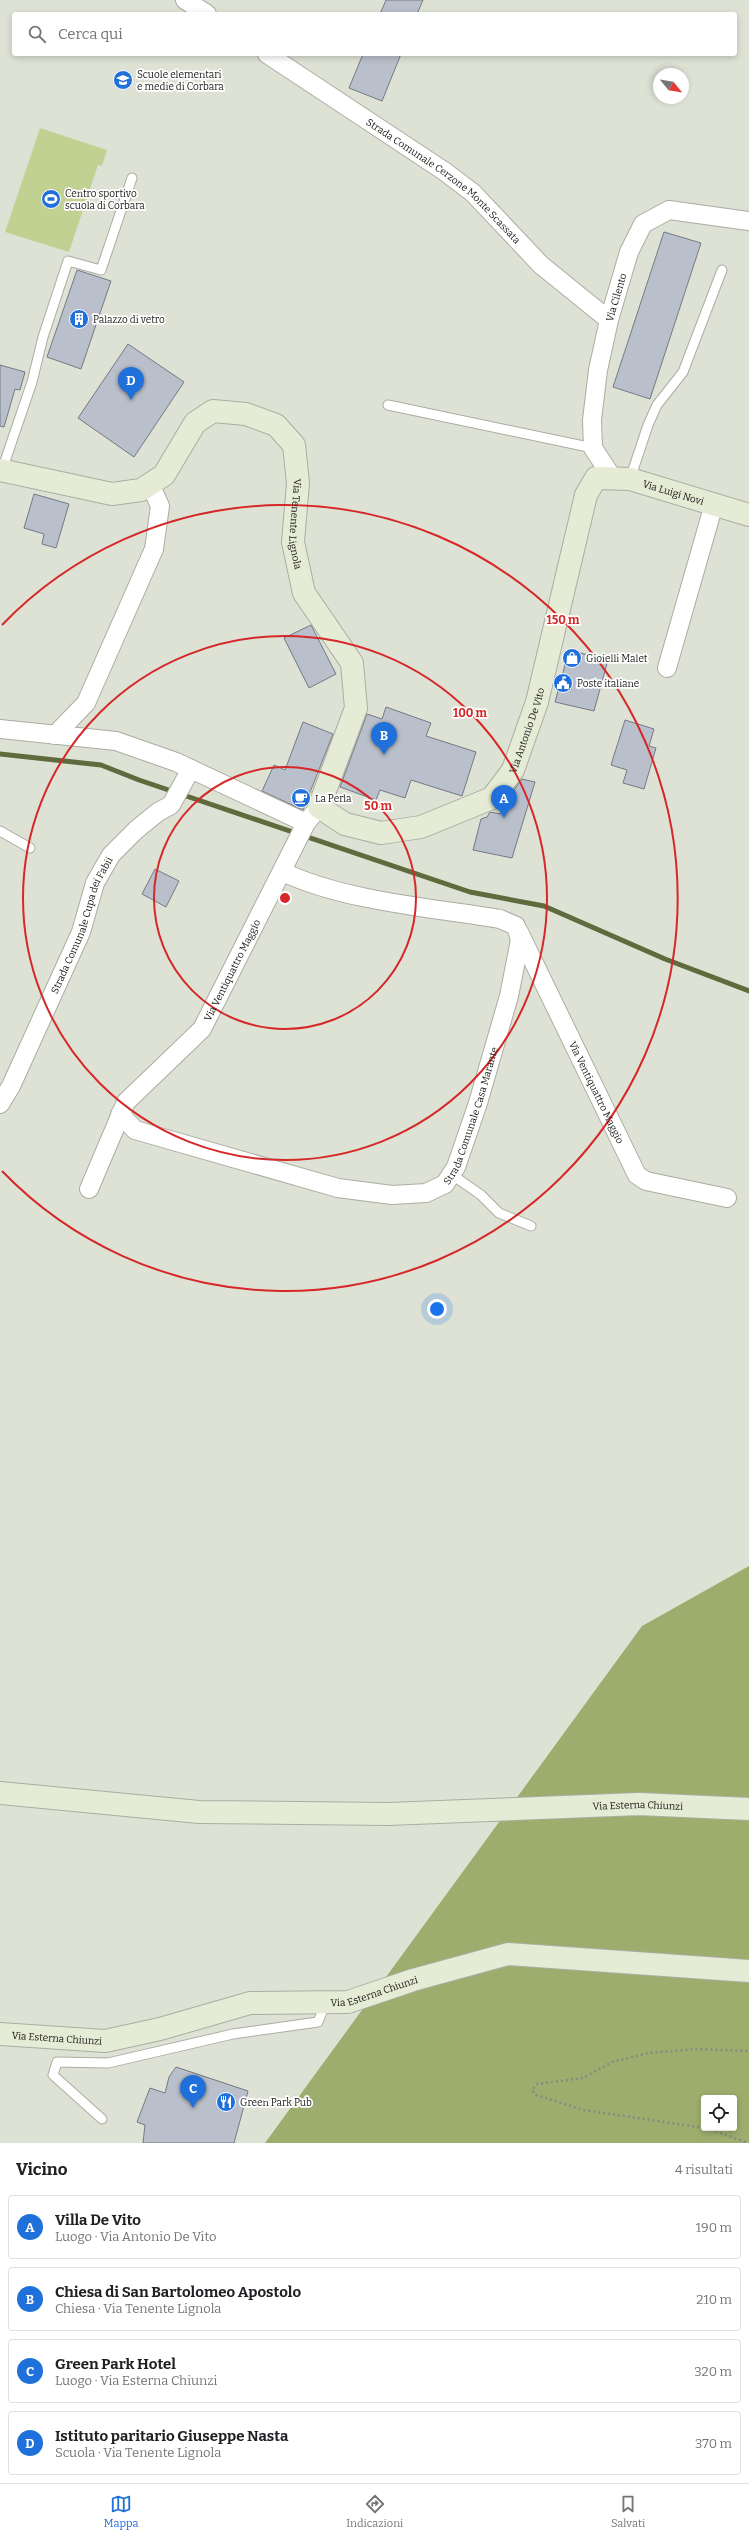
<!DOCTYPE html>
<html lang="it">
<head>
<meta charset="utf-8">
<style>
  body { margin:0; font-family:Bitter,serif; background:#f2f2f2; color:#202124 }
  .controls { position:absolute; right:12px; bottom:12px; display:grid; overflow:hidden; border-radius:4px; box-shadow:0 2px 6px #0003 }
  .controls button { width:36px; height:36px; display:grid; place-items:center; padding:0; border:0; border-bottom:1px solid #e0e0e0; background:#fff; color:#202124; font:20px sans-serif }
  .compass { position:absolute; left:653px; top:68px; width:36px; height:36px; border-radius:50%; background:#fff; box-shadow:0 2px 6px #0003; rotate:120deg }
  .you { position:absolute; left:437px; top:1309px; width:14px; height:14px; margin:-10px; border:3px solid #fff; border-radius:50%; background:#1a73e8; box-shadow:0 0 0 6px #1a73e833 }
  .badge { display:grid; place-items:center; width:26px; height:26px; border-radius:50%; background:#2070db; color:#fff; font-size:13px; font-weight:700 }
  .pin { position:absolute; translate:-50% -33px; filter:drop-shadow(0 1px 2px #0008) }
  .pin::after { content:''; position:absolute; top:21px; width:14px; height:12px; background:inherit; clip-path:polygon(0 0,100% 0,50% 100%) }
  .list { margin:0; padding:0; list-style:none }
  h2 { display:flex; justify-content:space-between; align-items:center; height:52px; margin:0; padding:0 16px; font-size:17px }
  h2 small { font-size:13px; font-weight:400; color:#757577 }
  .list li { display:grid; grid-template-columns:26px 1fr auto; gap:12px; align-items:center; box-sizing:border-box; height:64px; margin:0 8px 8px; padding:0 8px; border:1px solid #e0e0e0; border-radius:4px }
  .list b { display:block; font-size:15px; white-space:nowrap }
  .list p { margin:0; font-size:13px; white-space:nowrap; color:#757577 }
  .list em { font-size:13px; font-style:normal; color:#757577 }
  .icon { flex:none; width:22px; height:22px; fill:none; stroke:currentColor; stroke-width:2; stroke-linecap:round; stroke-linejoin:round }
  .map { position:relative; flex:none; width:749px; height:2143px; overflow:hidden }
  .search { position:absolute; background:#fff; box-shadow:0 2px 6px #0003; left:12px; right:12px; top:12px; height:44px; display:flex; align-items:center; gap:10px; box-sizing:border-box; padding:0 14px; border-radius:4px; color:#757577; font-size:15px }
  .sheet { height:340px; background:#fff }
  nav { display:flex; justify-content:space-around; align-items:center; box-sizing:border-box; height:56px; border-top:1px solid #e0e0e0; background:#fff; font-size:11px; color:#757577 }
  nav a { display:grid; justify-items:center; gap:2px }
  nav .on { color:#2070db }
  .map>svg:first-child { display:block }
  .green { fill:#c1d192 }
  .forest { fill:#9dad6d; fill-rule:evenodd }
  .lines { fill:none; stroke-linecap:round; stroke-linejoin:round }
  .stream { stroke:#5f6a3d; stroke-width:5 }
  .building { fill:#b9c0cb; stroke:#737a84 }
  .service-casing { stroke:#aaada1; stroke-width:11 }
  .minor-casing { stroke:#aaada1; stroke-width:20 }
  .secondary-casing { stroke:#aaada1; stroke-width:24 }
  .path { stroke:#888b82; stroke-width:2.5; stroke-dasharray:2 3; stroke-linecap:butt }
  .service { stroke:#fff; stroke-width:9 }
  .minor { stroke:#fff; stroke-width:18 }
  .secondary { stroke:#e6ebd6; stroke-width:22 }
  .ring { fill:none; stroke:#d62828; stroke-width:2 }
  .labels { text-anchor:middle; stroke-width:3.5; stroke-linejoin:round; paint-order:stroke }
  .poi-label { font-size:10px; fill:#191a16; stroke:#fff; text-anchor:start }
  .street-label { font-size:10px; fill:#191a16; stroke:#fff }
  .centre { fill:#d62828; stroke:#fff; stroke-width:2 }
  .ring-label { font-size:12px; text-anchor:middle; font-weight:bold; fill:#d62828; stroke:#fff; stroke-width:3.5; stroke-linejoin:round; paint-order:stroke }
</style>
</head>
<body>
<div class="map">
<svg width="749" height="2143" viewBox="0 0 749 2143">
  <rect width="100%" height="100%" fill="#dee2d5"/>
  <polygon class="green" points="40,128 107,150 102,166 98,165 69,252 5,232"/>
  <path class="forest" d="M749 1566V2143H265L642 1626ZM704 2098H734V2128H704Z"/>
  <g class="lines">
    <polyline class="stream" points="0,754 101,765 139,780 470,892 544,906 665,959 749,991"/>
  </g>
  <g class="building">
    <polygon points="386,0 423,0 417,14 380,14"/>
    <polygon points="363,54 401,54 382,101 349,88"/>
    <polygon points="664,232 701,243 650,399 613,387"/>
    <polygon points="77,270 111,281 81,369 47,357"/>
    <polygon points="128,344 184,382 134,457 78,418"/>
    <polygon points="0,365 25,372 20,390 15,389 4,427 0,426"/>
    <polygon points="34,494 69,504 56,548 42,544 44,534 24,528"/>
    <polygon points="311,625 336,674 309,688 284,638"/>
    <polygon points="569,650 608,660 594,711 555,702"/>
    <polygon points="386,707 431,723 426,736 476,752 462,796 411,780 405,798 380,790 376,800 340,787 367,714 382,719"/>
    <polygon points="625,720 654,729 649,746 656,748 644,789 623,783 627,770 611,765"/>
    <polygon points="303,722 333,734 303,810 262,791 274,765 285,770"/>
    <polygon points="522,779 535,782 512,858 473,850 481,819 487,817 490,812 500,814 506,801"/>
    <polygon points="155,869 179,881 166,907 142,894"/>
    <polygon points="176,2067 248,2091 234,2143 143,2143 145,2125 137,2122 150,2088 165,2093 169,2077"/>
  </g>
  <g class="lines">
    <g class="service-casing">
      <g id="service">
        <polyline points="388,405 593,448"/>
        <polyline points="2,470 32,382 43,337 68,261 101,270 132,178"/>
        <polyline points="630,479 648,425 657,405 683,372 722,270"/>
        <polyline points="0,831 30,848"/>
        <polyline points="451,1174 481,1195 499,1213 531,1226"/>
        <polyline points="102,2119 53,2075 57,2062 108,2063 233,2034 318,2022 326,2002"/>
      </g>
    </g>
    <g class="minor-casing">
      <g id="minor">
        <polyline points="185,0 207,14"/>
        <path id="s1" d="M267 54 444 171 473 193 541 265 609 320"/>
        <path id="s2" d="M612 477 593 448 592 420 598 370 609 320 629 252 643 224 669 210 749 221"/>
        <polyline points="667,668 714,504"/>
        <polyline points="0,729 116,741 176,762 306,823"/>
        <polyline points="55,735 86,703 154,549 160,506 150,484"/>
        <path id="s3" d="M519 932 637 1175 646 1181 727 1198"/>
        <path id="s4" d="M0 1104 11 1086 81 932 95 883 111 855 136 830 158 812 171 805 191 769"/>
        <path id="s5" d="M120 1114 135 1130 338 1188 392 1195 426 1193 445 1184 456 1167 478 1103 509 996 520 940 516 926 500 919C433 908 344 901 283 872"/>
        <path id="s6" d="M89 1189 126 1102 202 1029 306 823 319 807"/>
      </g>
    </g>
    <g class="secondary-casing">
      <g id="secondary">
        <path id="s7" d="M0 470 112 494 141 490 164 475 195 423 213 411 246 414 276 425 294 445 298 483 293 542 304 593 352 663 356 708 319 807 345 824 381 833 421 827 492 798 513 770 537 702 586 495 596 478 630 479 749 515"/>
        <path id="s8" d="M0 1793 199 1812 388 1814 639 1804 749 1809"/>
        <path id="s9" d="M0 2034 105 2041 160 2029 250 2003 348 2002 413 1980 508 1954 749 1971"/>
      </g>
    </g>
    <g class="path">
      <polyline points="704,2128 584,2110 536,2095 532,2090 537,2084 583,2078 612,2062 649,2053 696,2049 749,2051"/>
      <polyline points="706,2128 748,2143"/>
    </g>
    <use href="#service" class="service"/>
    <use href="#minor" class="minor"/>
    <use href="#secondary" class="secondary"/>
  </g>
  <g class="ring">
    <circle cx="285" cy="898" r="131"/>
    <circle cx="285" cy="898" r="262"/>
    <path d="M2 625A393 393 0 1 1 2 1171"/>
  </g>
  <defs>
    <g id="school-disc" transform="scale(1)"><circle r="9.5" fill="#2070db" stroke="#fff"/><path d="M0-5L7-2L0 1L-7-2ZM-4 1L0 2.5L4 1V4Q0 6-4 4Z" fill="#fff"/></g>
    <g id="stadium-disc" transform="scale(1)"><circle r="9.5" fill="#2070db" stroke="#fff"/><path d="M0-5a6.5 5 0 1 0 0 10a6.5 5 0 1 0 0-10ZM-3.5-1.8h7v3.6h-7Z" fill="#fff"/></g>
    <g id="building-disc" transform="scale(1)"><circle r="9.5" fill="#2070db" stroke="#fff"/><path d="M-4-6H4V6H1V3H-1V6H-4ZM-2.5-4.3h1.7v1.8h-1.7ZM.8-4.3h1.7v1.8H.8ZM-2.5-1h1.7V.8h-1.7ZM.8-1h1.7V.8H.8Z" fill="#fff"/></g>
    <g id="shop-disc" transform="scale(1)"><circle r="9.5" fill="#2070db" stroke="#fff"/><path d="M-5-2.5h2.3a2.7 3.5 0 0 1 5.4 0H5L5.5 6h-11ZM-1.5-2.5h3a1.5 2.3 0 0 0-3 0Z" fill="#fff"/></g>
    <g id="civic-disc" transform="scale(1)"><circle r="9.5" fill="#2070db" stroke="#fff"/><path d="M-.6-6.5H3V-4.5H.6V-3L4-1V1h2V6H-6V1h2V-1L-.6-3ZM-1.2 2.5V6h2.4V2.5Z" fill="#fff"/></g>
    <g id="cafe-disc" transform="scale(1)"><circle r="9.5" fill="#2070db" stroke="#fff"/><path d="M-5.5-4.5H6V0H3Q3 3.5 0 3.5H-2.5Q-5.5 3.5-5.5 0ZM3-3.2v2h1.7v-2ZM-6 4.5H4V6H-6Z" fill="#fff"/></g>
    <g id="restaurant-disc" transform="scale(1)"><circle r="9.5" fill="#2070db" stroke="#fff"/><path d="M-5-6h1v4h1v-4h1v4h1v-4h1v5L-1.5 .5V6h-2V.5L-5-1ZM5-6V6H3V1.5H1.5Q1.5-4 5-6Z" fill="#fff"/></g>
  </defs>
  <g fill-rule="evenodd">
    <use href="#school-disc" x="123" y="80"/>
    <use href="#stadium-disc" x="51" y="199"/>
    <use href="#building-disc" x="79" y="319"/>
    <use href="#shop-disc" x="572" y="658"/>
    <use href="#civic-disc" x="563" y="683"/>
    <use href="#cafe-disc" x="301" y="798"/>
    <use href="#restaurant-disc" x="226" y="2102"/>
  </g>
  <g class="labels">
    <g class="poi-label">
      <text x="137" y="78">Scuole elementari<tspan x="137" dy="12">e medie di Corbara</tspan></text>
      <text x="65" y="197">Centro sportivo<tspan x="65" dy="12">scuola di Corbara</tspan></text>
      <text x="93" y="323">Palazzo di vetro</text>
      <text x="586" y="662">Gioielli Malet</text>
      <text x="577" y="687">Poste italiane</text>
      <text x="315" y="802">La Perla</text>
      <text x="240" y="2106">Green Park Pub</text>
    </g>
    <g class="street-label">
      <text dy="4" stroke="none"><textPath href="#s1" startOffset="218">Strada Comunale Cerzone Monte Scassata</textPath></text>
      <text dy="4" stroke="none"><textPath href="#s2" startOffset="188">Via Cilento</textPath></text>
      <text dy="4" stroke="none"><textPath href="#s7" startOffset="1335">Via Luigi Novi</textPath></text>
      <text dy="4" stroke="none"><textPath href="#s7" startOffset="425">Via Tenente Lignola</textPath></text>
      <text dy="4" stroke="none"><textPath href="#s7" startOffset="993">Via Antonio De Vito</textPath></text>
      <text dy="4" stroke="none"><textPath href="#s4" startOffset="197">Strada Comunale Cupa dei Fabii</textPath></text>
      <text dy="4" stroke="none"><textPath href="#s6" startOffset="266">Via Ventiquattro Maggio</textPath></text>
      <text dy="4" stroke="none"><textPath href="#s3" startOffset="178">Via Ventiquattro Maggio</textPath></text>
      <text dy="4" stroke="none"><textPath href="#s5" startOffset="416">Strada Comunale Casa Marante</textPath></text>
      <text dy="4" stroke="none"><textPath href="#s8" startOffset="639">Via Esterna Chiunzi</textPath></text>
      <text dy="4" stroke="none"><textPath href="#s9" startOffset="381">Via Esterna Chiunzi</textPath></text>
      <text dy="4" stroke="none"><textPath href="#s9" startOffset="57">Via Esterna Chiunzi</textPath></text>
    </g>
  </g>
  <circle cx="285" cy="898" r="6" class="centre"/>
  <g class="ring-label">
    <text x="563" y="624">150 m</text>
    <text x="470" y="717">100 m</text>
    <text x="378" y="810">50 m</text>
  </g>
</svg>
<div class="controls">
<button><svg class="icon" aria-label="locate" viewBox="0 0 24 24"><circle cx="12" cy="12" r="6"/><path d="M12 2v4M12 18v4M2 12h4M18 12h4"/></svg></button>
</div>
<svg class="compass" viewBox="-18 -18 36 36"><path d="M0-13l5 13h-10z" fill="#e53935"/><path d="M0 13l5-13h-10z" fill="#757577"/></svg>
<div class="you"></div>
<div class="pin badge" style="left:504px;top:818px">A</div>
<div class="pin badge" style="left:384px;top:755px">B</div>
<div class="pin badge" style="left:193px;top:2108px">C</div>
<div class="pin badge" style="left:131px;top:400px">D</div>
<div class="search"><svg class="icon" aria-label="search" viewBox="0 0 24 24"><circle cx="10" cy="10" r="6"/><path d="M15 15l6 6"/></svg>Cerca qui</div>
</div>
<section class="sheet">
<h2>Vicino<small>4 risultati</small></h2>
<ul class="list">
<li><span class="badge">A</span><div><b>Villa De Vito</b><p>Luogo · Via Antonio De Vito</p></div><em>190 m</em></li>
<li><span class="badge">B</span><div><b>Chiesa di San Bartolomeo Apostolo</b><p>Chiesa · Via Tenente Lignola</p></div><em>210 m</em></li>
<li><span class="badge">C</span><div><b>Green Park Hotel</b><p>Luogo · Via Esterna Chiunzi</p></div><em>320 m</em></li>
<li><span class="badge">D</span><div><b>Istituto paritario Giuseppe Nasta</b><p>Scuola · Via Tenente Lignola</p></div><em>370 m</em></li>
</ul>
</section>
<nav>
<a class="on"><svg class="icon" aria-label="map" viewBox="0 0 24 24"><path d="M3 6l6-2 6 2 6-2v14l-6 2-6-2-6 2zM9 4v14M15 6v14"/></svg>Mappa</a>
<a><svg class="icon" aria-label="directions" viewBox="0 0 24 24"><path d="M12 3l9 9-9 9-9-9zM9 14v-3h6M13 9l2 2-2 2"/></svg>Indicazioni</a>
<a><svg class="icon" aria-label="saved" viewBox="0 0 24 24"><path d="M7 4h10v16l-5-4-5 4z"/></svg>Salvati</a>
</nav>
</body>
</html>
